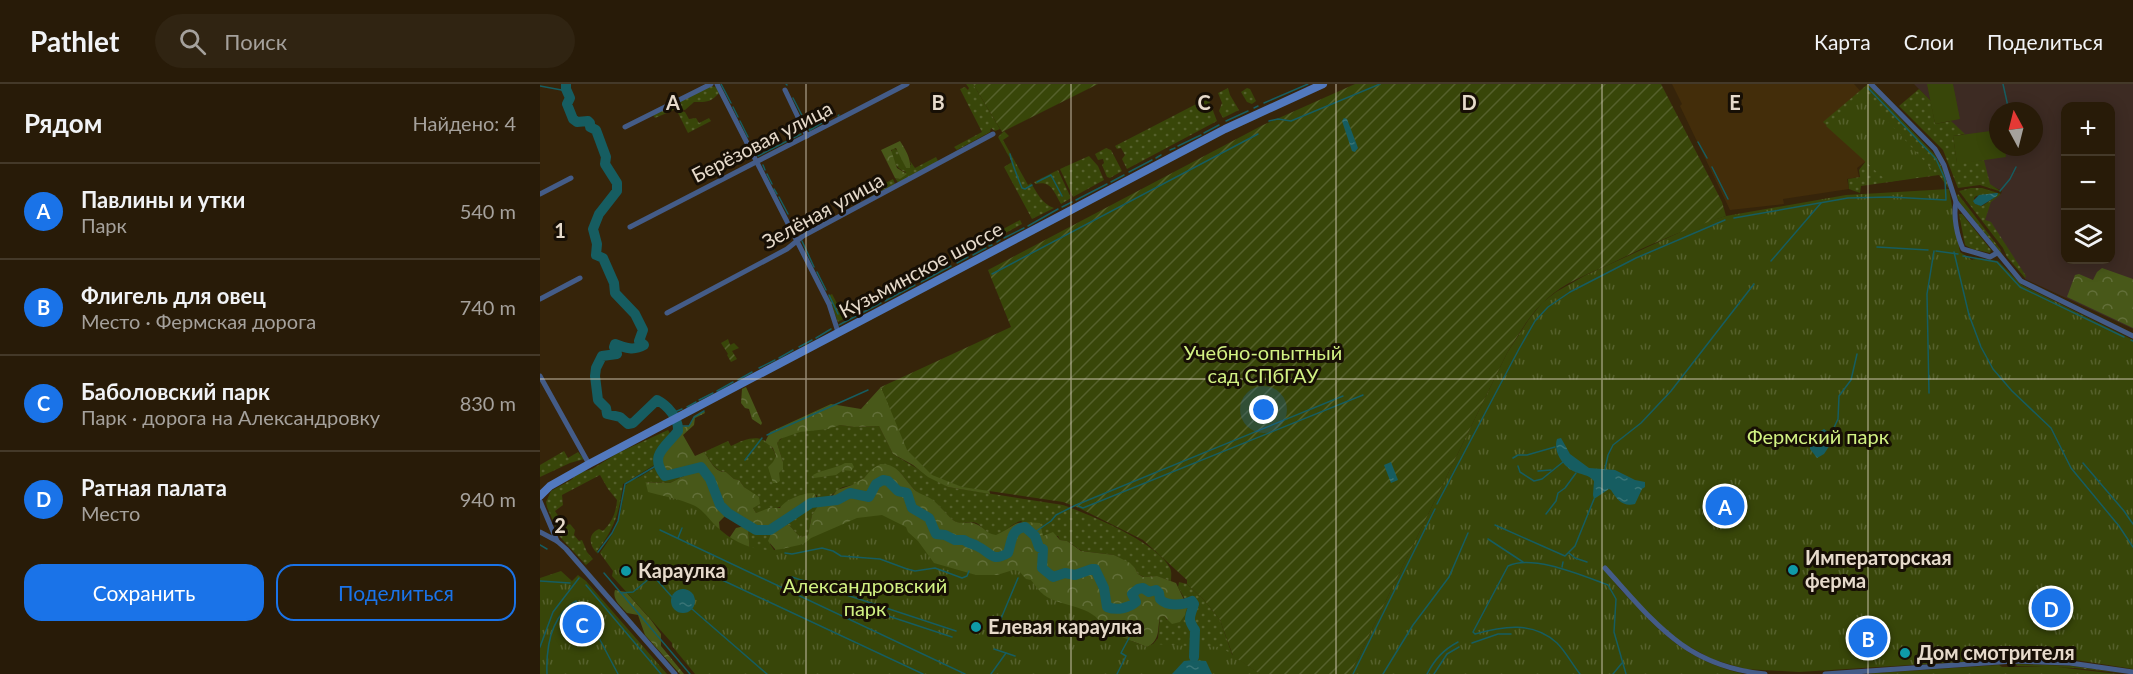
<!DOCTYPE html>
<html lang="ru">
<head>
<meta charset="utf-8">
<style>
  body { margin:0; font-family:Lato,sans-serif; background:#302412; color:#f1f3f6 }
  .controls { position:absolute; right:18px; top:18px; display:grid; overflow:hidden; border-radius:12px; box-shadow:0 3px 15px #0003 }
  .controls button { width:54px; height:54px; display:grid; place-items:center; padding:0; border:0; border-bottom:2px solid #443929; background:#281b08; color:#f1f3f6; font:30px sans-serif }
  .compass { position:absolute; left:1449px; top:18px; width:54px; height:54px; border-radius:50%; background:#281b08; box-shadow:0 3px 15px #0003; rotate:353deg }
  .you { position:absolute; left:724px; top:326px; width:21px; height:21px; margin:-15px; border:4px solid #fff; border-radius:50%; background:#1a73e8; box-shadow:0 0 0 9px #1a73e833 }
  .badge { display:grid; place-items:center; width:39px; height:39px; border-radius:50%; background:#1a73e8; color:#fff; font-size:20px; font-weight:700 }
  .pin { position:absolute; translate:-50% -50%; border:3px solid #fff; box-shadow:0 2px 6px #0006 }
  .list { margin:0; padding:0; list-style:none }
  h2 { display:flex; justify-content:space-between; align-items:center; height:78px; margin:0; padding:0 24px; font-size:26px }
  h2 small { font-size:20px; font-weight:400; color:#a5a19c }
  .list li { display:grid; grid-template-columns:39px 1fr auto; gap:18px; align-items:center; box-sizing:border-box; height:96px; padding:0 24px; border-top:2px solid #443929 }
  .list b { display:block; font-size:22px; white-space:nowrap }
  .list p { margin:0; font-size:20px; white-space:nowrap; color:#a5a19c }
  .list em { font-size:20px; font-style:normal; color:#a5a19c }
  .actions { display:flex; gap:12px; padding:18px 24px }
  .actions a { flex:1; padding:14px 0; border:2px solid #1a73e8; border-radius:18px; text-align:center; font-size:21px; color:#1a73e8 }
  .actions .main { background:#1a73e8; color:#fff }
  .icon { flex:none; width:33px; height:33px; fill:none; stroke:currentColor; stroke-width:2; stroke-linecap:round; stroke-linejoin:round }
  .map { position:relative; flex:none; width:1593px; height:590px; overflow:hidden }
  header { display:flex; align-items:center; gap:36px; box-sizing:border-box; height:84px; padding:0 30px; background:#281b08; border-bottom:2px solid #443929 }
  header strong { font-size:28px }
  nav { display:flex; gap:33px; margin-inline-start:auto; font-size:21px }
  .search { width:420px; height:54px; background:#302412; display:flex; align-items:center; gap:15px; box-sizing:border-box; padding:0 21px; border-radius:33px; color:#a5a19c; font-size:22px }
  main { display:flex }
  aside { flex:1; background:#281b08 }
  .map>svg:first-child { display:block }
  .built { fill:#432d0a }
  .education { fill:#3d2b23; fill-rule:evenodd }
  .grass { fill:url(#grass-dots); fill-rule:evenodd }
  .forest { fill:url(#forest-crowns); fill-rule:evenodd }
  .park { fill:url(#park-tufts) }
  .garden { fill:url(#garden-furrows) }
  .pitch { fill:#384609 }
  .water { fill:url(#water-ripples) }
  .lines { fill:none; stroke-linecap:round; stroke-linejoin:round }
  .stream { stroke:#165d61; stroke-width:1.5 }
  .river { stroke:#165d61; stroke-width:10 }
  .minor { stroke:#445c88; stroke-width:5 }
  .secondary { stroke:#5279be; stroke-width:8 }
  .grid { fill:none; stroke:#e6dacb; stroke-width:1.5; stroke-opacity:0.55 }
  .culture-dot { fill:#0f9aa8; stroke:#170f05; stroke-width:2 }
  .labels { text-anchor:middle; stroke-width:6; stroke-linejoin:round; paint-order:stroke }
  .street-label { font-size:20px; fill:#e6dacb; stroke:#170f05 }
  .park-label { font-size:20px; fill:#d2f283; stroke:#170f05 }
  .poi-label { font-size:20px; font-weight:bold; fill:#e6dacb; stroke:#170f05; text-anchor:start }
  .grid-label { font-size:20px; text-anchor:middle; font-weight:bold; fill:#e6dacb; stroke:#170f05; stroke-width:6; stroke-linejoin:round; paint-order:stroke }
</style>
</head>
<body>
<header>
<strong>Pathlet</strong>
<div class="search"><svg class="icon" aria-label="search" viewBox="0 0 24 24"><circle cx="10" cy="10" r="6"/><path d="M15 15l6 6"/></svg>Поиск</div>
<nav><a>Карта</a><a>Слои</a><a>Поделиться</a></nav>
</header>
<main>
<aside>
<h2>Рядом<small>Найдено: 4</small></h2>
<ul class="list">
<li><span class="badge">A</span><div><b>Павлины и утки</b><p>Парк</p></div><em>540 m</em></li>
<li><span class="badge">B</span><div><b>Флигель для овец</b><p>Место · Фермская дорога</p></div><em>740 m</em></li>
<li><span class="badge">C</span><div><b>Баболовский парк</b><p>Парк · дорога на Александровку</p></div><em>830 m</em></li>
<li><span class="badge">D</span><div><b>Ратная палата</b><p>Место</p></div><em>940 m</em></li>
</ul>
<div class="actions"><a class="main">Сохранить</a><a>Поделиться</a></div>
</aside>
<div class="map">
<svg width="1593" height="590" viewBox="0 0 1593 590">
  <defs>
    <pattern id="grass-dots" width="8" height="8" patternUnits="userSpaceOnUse" patternTransform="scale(1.5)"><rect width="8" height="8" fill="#384609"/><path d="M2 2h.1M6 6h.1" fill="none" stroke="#55602c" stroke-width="1.8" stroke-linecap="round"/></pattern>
    <pattern id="forest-crowns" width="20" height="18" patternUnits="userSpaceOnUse" patternTransform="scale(1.5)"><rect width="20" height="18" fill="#485819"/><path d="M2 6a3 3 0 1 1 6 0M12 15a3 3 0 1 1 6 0" fill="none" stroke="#626f39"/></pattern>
    <pattern id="park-tufts" width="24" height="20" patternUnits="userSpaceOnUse" patternTransform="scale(1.5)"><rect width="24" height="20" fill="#384609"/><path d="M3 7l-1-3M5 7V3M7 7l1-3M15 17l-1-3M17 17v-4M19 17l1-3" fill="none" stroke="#55602c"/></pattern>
    <pattern id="garden-furrows" width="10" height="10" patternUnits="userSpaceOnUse" patternTransform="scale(1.5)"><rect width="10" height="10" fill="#384609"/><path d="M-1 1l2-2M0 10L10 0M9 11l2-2" fill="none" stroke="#55602c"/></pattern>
    <pattern id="water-ripples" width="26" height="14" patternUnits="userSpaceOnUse" patternTransform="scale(1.5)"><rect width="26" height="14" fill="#165d61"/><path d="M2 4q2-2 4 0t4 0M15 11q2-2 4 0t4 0" fill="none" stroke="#387476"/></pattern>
  </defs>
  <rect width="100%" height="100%" fill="#36240a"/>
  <polygon class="built" points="1132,0 1314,0 1396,90 1348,98 1325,78 1317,84 1319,93 1307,95 1309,105 1243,115 1244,120 1190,126 1140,22 1142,20"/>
  <path class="education" d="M1374 0H1593V245L1485 195 1483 188 1445 136 1449 118 1461 110 1462 107 1450 101 1413 52 1424 51ZM1526 22H1570V176H1526ZM1458 27H1494V63H1458Z"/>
  <g class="grass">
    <polygon points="426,0 433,0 460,45 455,47 451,44 450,48 417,66 414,63 442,48 420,5 425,3 428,6 429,4"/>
    <polygon points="1328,0 1395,71 1404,87 1409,105 1399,91 1321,102 1320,109 1309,105 1308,95 1320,93 1319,86 1326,77 1283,38"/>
    <path d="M171 2 176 3 179 9C170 19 166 18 154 18L145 26 140 25V27L145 28 149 35 156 34 159 39 169 34 171 37 148 49 136 25 115 34 113 31Z"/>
    <polygon points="688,4 690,11 699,26 683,34 679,27 682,19 678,9"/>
    <polygon points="707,4 710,5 716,17 712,20 707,18 701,8"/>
    <polygon points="1379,5 1391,17 1395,40 1411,37 1425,50 1413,52 1417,79 1444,76 1450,100 1462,108 1440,101 1418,104 1403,66 1359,22"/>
    <polygon points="668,14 677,37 587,85 582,75 585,71 581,64 577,65 575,62"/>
    <path d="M464 47 469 52 463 56 488 101 491 99C497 109 502 120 514 124L492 135 464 83 472 78 458 53Z"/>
    <path d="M353 64 359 67 366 84 371 81 370 77 375 84 396 73 398 77 359 100 355 94 360 95 366 88C356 85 354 78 351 68Z"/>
    <polygon points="566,64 571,66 582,87 570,94 567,93 562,81 564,79 563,75 558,76 555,70"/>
    <polygon points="549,72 558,82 564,96 533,113 520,85"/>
    <path d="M518 86 531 114 521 120C514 108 511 96 496 100L494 98Z"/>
    <polygon points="353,95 355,100 325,115 323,111"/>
    <path d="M1431 104H1442L1461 110 1451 118 1445 136 1451 138 1486 192 1485 194 1467 173 1463 164 1419 107ZM1456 109 1457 112 1442 122 1435 120 1434 114 1436 112Z"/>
    <polygon points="1418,110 1460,165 1462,170 1419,118 1417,112"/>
    <polygon points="1419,130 1422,130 1451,166 1450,169 1432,165 1425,161"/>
    <polygon points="480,136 482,140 454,155 452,151"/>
    <polygon points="409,174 411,178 379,195 376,190"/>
    <polygon points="372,193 374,198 343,214 340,209"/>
    <polygon points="292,210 302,229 336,211 338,216 298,238 288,212"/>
    <path d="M300 341 314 343 339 342 353 370 408 403 523 421C550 431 617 458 630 484 632 488 631 492 631 497L616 492 604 493 598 490 595 484 574 471 542 467 527 457 520 456 518 452H503L481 437C471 439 466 449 457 451 447 453 445 445 438 440 431 436 423 441 416 438 409 434 404 427 399 422 392 415 382 413 376 407 359 390 366 387 340 380 331 387 323 397 312 401 309 402 306 402 303 403 291 409 293 415 277 415V411C256 418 236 425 216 429L213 424 215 412 204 403 199 396 194 395 186 388C175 388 170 376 164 368L188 357 191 362C210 352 227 348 236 372L234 378 239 389 243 378 237 359C247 345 283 346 300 341Z"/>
    <path d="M128 346 131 351 119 365 116 380 83 400C79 429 75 444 57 467L58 470C49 462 47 450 59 445L63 447C72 438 76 429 77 416L68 405 60 391 22 411 23 421 15 427 25 442 30 440 35 446 34 451 39 457 42 456 47 468 53 475 46 481 20 453 7 423 6 418 11 407 31 396 39 389 52 385 78 369Z"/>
    <polygon points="24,367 28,374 38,368 44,375 30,379 0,393 0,381"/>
    <polygon points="116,383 125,395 158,385 130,399 107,398 85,402"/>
    <path d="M283 418 272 431 268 451 260 453 249 441 244 442 231 450 230 460 236 469 210 470 208 445C236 460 256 422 283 418Z"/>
    <polygon points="639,498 647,500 665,517 680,536 693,573 720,590 668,572 659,572 582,590 591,571 613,560 618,554 620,533 624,532 627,536 647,519 638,503"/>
    <polygon points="1476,580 1532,582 1588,590 1536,584 1477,582"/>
  </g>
  <g class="forest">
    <path d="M360 57C365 65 371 74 370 84H366L356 64 351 66 357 84 367 90 360 95 355 94 341 66Z"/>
    <polygon points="1562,184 1593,195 1593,244 1527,213 1535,191 1539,190 1553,196 1557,188"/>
    <polygon points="206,303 222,339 221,341 212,335 209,325 205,324 201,319 202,305"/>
    <polygon points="341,303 368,363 449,404 450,410 408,403 388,393 373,381 353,370 339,342 314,343 300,341 288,345 260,348 240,355 237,359 243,378 243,385 239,389 240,397 237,399 233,399 228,383 233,378 236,372 233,364 225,358 230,348 291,320 321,325"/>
    <path d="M164 327 165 329 155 334 154 341 143 351 155 372 164 368C170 376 175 389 186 388L194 395 199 396 204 403 219 413 220 420 213 424 216 429 229 424H240C246 415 263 409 274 409L277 415 257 425 235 443 215 444 187 427 162 382H148L125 391C108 367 135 361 141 343L149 342 154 333Z"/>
    <path d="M305 379H312L314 383 311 387 303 386 296 391 274 394 273 391C283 385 295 385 305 379Z"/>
    <path d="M340 380C359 379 364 396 376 407 381 411 388 412 393 416 400 422 406 430 413 436 421 442 428 436 436 440 444 443 446 450 456 451 479 441 469 436 500 439L503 452 513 448 520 456 527 457 541 467 574 471 590 479 595 484 598 490 603 493 617 492 636 499 647 522 645 531 640 538 632 540 624 532 620 533C617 545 621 556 607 563L592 557 589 563 591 571 582 590H430L192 477 193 471 190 453 196 444 205 442 208 445 210 470 220 481 247 492 254 498 270 505 289 509 310 523 323 522C335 529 341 538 357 535L359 528C353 513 337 517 324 516L314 499H310L300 507 282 491 263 489 252 482 240 480 235 465 228 457 231 450 246 441H249L260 453 268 451 272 431 278 422 291 414 297 406 312 401 324 394 331 386ZM424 516H428L432 521H442L448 526 457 559 456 561C447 562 413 558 409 552 405 548 407 539 410 534 413 527 417 520 424 516Z"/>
    <path d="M158 385C169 388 178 420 186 431L179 438 180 448 69 457C79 442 84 425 84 407L100 398 130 399Z"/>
    <path d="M75 506 86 508 111 536 121 550V562L144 590H140L105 551 98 531 87 529C81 522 72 516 75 506Z"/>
  </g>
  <g class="park">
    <polygon points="1323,10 1396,90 1348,98 1286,42"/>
    <path d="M1409 105 1420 168 1432 176 1439 174 1458 177 1482 201 1593 256V585L1536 576 1482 574 1259 588 1205 585 1172 575 1137 556 1073 497C1080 506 1090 515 1098 524 1130 559 1157 579 1204 590H810L967 269 989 235 1002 219 1016 208 1044 192 1156 141 1186 132 1306 111Z"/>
    <path d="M104 392 108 408C123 412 140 415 153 421 164 426 169 436 177 443 195 460 221 471 246 464 254 462 265 461 271 454L317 434 342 431 366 443 368 448 378 457 394 479 436 491H457L473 486 479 487 486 495 491 496C495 501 499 507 504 511 522 524 553 520 563 543L580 550 582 553 607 563 613 560 648 562V572H661V562L681 563 720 590H155L132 562V559L72 492 73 487 60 469C80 441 80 434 85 402L92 396Z"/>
    <polygon points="21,487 32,497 38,491 46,497 127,590 0,590 0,494"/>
    <polygon points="1459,581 1462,583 1517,583 1578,590 1322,590"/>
  </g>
  <g class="garden">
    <polygon points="433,0 558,0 462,48"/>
    <path d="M815 0H1121L1182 118 1186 132C1145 145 1106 162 1068 181 1048 190 1024 199 1008 214 990 229 979 250 967 269L810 590H720L693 572 680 536 665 517 647 500V496L603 456 539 424 523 418 422 403 392 391 367 366 341 303 471 243 448 186 723 41Z"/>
    <polygon points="188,255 190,261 194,259 199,264 192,267 197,275 191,278 187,271 188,270 181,259"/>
  </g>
  <g class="pitch">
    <polygon points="1387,0 1413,0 1420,35 1395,40"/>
    <polygon points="1458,46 1458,63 1465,63 1466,73 1417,80 1413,52"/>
  </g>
  <g class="water">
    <polygon points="804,34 807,35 818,64 815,68 812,67 802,37"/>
    <polygon points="1456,109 1458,109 1457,112 1441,122 1435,120 1433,117 1439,111"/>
    <polygon points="1284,345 1291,350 1292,358 1284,370 1277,374 1270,365 1270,360 1277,349"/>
    <path d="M1021 354 1030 370 1049 384 1075 386 1095 396 1105 398V403L1102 405 1095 420C1083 423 1077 416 1071 406L1069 405 1054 415 1053 411 1054 397C1048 390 1041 391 1033 387 1022 381 1013 367 1017 355Z"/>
    <polygon points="851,378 858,396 851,399 844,381"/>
    <circle cx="143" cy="517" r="12"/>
    <polygon points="653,576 666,577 672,590 632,590 644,577"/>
  </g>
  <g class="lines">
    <g class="stream">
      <polyline points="181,0 191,19"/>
      <polyline points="246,0 247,1"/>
      <polyline points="1463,0 1469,27"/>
      <polyline points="0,2 27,7"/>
      <polyline points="253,14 270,47"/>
      <polyline points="724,19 768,0"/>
      <polyline points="193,23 198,33"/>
      <polyline points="714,24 718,22"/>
      <polyline points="298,32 299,31"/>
      <polyline points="200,37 208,53"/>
      <polyline points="686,37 708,27"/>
      <polyline points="729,37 738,35 751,37 840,0"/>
      <polyline points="270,46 282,39"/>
      <polyline points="664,49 679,41"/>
      <polyline points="1158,58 1167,74"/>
      <polyline points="212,60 217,71"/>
      <polyline points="638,62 661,51"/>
      <polyline points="630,66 635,64"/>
      <path d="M470 70C472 80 477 92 482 104L485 105 492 101"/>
      <polyline points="218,72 261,50"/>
      <polyline points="616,74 621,71"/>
      <polyline points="223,81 225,86"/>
      <polyline points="1172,83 1188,115"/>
      <polyline points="589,88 612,76"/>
      <polyline points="227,90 232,100"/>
      <polyline points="497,98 511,91 522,112"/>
      <polyline points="571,98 584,91"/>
      <polyline points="234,105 237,110"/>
      <polyline points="1460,107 1470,95 1476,83"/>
      <polyline points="239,113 248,130"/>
      <polyline points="536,116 567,100"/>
      <polyline points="522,123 532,118"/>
      <polyline points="1194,134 1308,114 1350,113 1406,116 1405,95 1396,75 1328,4"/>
      <polyline points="488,142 518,125"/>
      <polyline points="464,154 484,144"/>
      <polyline points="262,157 274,183"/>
      <polyline points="457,158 460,156"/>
      <polyline points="449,162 452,161"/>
      <polyline points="1337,163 1388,166"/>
      <polyline points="1396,167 1418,170"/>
      <polyline points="1414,168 1429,231 1441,263 1453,285 1472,307 1511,344 1531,384 1579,442 1593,463"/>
      <polyline points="433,171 446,164"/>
      <polyline points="1423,172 1457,178 1480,203 1584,253"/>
      <polyline points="1231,177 1281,119"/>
      <polyline points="417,179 428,173"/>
      <polyline points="277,188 286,206"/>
      <polyline points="452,190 718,50"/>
      <polyline points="381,198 411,182"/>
      <polyline points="289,211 298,230"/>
      <polyline points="345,217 375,201"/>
      <polyline points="299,241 341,219"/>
      <polyline points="276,254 291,245"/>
      <polyline points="1591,256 1593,257"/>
      <polyline points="259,263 272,256"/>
      <polyline points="239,274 253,266"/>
      <polyline points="219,284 235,276"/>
      <polyline points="198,296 212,288"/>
      <polyline points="177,307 193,298"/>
      <polyline points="1389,309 1387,210 1394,167"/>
      <polyline points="159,316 173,309"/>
      <polyline points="147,323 156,318"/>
      <polyline points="132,329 142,325"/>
      <polyline points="139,342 149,342 154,333 164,327"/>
      <polyline points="1291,350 1298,335 1299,312 1311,296 1317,270"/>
      <polyline points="227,351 328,306"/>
      <polyline points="973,374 978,371 987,371 1015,363"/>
      <polyline points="205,376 222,354"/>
      <polyline points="1543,379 1584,427 1593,440"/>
      <polyline points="978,382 980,388 994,397 1002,395 1023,378"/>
      <polyline points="1065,385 1068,371 1073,361 1101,339 1131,307 1214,200"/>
      <polyline points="998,387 1011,386"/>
      <polyline points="897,420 979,265 995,237 1008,223 1030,208 1096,174 1185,136"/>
      <polyline points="538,422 543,424 823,311"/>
      <polyline points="1006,430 1016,417 1018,409 1025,404 1036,389"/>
      <polyline points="955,441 1025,472 1035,462 1054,415"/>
      <polyline points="120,446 425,590"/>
      <polyline points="492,450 511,437 516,431 536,421 803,312"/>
      <polyline points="138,454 142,444"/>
      <polyline points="948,455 983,478"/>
      <polyline points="0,461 7,465"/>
      <polyline points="58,468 72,449 78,437 85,400 119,380"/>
      <polyline points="245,469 252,470 282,464 293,467 301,472 340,475 367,485 375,487 395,484 422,494 427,492 429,487"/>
      <polyline points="1029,469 1035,474 1047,478"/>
      <polyline points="1022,483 1023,478"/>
      <polyline points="64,489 150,590"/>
      <polyline points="252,493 416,547"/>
      <polyline points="112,494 116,495 132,513"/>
      <polyline points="0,497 30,499"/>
      <polyline points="46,501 121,590"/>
      <polyline points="81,509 93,508 115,490 165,488 383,590"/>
      <polyline points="152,525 227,590"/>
      <polyline points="309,535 315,521 412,553"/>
      <polyline points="460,537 478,494"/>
      <polyline points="932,559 958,550 971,550"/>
      <polyline points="0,563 13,528 39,494"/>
      <polyline points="454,565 475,572"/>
      <path d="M7 590C6 563 11 532 36 517L49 535 78 590"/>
      <polyline points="451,590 466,569"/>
      <polyline points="577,590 586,572 581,569 589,554"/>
      <polyline points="813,590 895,425"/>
      <polyline points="843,590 873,541 909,493 928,449"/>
      <path d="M887 590C895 575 903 566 918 558"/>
      <polyline points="894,590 907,570 919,563"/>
      <path d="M1040 590C1032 580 1026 568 1017 559 993 537 963 542 935 550L933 548 968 482C993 470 1043 492 1068 501L1076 515 1074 548 1086 590"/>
      <polyline points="1073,590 1082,579"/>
    </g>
    <path class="river" d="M26 0V5L30 14 27 20 33 35 37 38 48 37 50 39V43L56 46 66 73 65 80 77 99V107L59 130 53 145 57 160 56 171 63 174 74 199 75 209 95 230 103 246 99 257 104 261C94 267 85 264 75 260L74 263 77 270 62 272 56 284 55 292 58 316 66 324 67 330 80 333 88 340 93 339 117 316C127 321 139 334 138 347 126 363 108 371 125 392L161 383 170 395 180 421 188 429 216 446H230L271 419 297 416 310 409 329 413 336 400 343 396 348 397 358 407 367 409 372 424 389 434 396 450 405 451 415 456H424C429 460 432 459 437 462 451 468 451 479 468 469 472 457 471 445 485 443L495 452 499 463 503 465 502 484 513 493 525 489 535 491 552 485H555L564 504 567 523C577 527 589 524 596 518L592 510 598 505 603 504 609 508 616 506 619 509 620 515C627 523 644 521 652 517L654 520C650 533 647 535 655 546L654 573"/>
    <g class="minor">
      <polyline points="177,0 289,220 298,248"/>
      <polyline points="1331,0 1395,65 1404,81 1416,118 1481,197 1593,252"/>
      <polyline points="245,6 267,52"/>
      <polyline points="85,43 171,0"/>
      <polyline points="0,110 31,94"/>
      <path d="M1416 118C1413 132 1417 152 1423 165L1450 173 1457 169"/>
      <polyline points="90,143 367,0"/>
      <polyline points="0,215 40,194"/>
      <polyline points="127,229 247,165 263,152 453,50"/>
      <polyline points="0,292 49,380"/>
      <polyline points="0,417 17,457"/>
      <polyline points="0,448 17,457 26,465 135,590"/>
      <path d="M1065 484C1115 539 1145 582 1225 590"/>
      <polyline points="1285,590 1474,577 1530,579 1593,588"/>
    </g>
    <polyline class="secondary" points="0,412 10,402 49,380 685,45 783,0"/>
  </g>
  <path class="grid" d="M266 0V590M531 0V590M796 0V590M1062 0V590M1328 0V590M0 295H1593"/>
  <g class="culture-dot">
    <circle cx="1253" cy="486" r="6"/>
    <circle cx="86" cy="487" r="6"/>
    <circle cx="436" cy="543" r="6"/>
    <circle cx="1365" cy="569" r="6"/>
  </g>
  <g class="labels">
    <g class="street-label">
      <text transform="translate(222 58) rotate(-27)" y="7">Берёзовая улица</text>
      <text transform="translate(283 127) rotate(-29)" y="7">Зелёная улица</text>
      <text transform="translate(381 186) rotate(-28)" y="7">Кузьминское шоссе</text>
    </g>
    <g class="park-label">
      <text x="723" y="276">Учебно-опытный<tspan x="723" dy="23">сад СПбГАУ</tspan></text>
      <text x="1278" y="360">Фермский парк</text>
      <text x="325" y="509">Александровский<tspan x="325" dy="23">парк</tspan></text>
    </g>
    <g class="poi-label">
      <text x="1265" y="481">Императорская<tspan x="1265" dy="23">ферма</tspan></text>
      <text x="98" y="494">Караулка</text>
      <text x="448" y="550">Елевая караулка</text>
      <text x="1377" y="576">Дом смотрителя</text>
    </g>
  </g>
  <g class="grid-label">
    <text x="133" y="26">A</text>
    <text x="398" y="26">B</text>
    <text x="664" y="26">C</text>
    <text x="929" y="26">D</text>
    <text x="1195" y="26">E</text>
    <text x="20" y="154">1</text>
    <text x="20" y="449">2</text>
  </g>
</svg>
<div class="controls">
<button>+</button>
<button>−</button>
<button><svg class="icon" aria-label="layers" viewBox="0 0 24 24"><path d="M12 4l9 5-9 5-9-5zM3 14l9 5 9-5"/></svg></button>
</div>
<svg class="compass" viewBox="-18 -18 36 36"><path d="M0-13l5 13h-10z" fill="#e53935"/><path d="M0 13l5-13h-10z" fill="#a5a19c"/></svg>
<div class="you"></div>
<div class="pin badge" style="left:1185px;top:422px">A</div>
<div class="pin badge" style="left:1328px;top:554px">B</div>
<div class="pin badge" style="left:42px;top:540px">C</div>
<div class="pin badge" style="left:1511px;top:524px">D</div>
</div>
</main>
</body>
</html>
